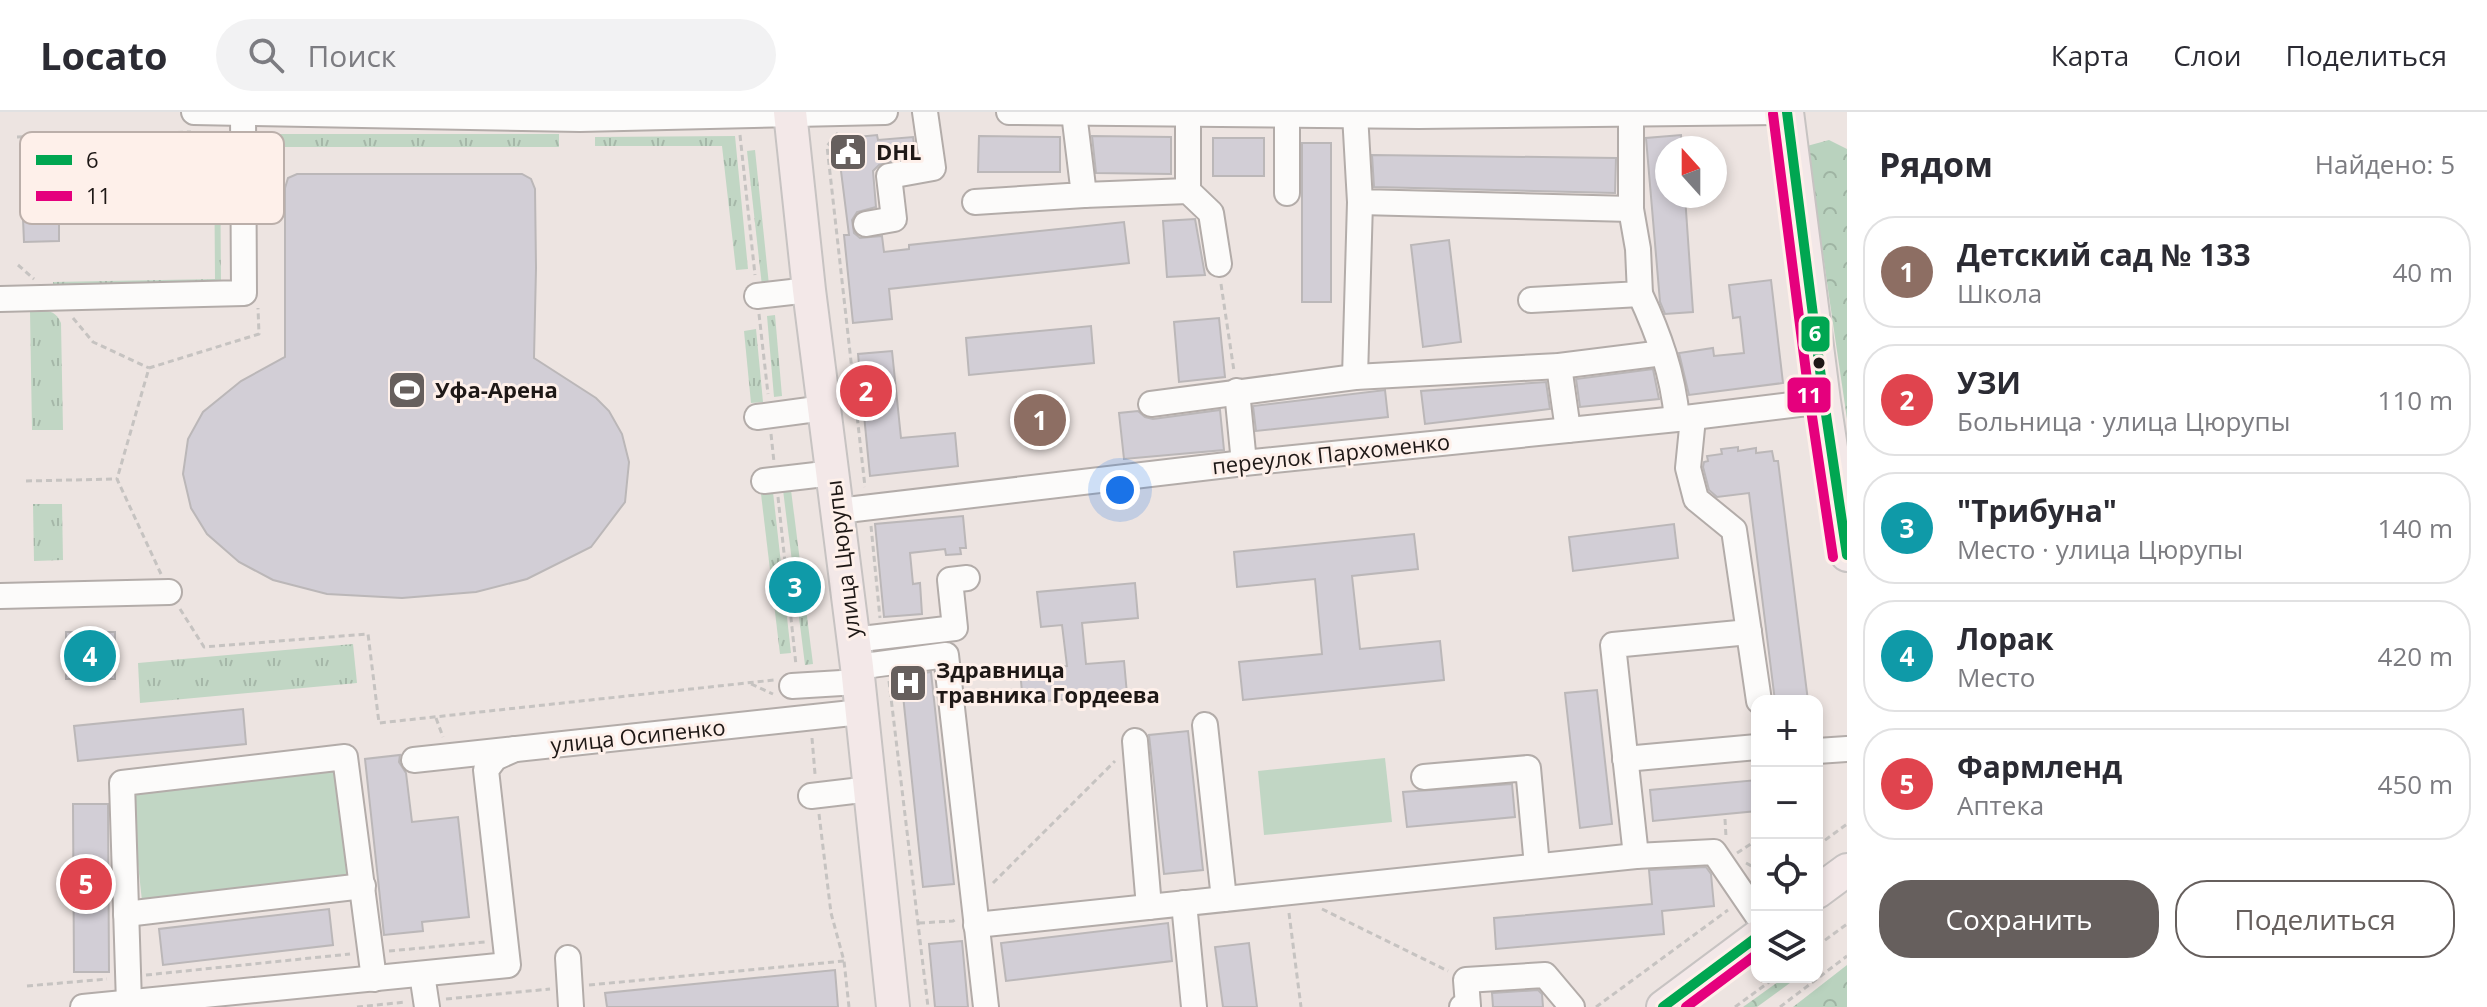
<!DOCTYPE html>
<html lang="ru">
<head>
<meta charset="utf-8">
<style>
  body { margin:0; font-family:"Open Sans",sans-serif; background:#f2f2f3; color:#2b2b33 }
  .controls { position:absolute; right:24px; bottom:24px; display:grid; overflow:hidden; border-radius:16px; box-shadow:0 4px 12px #0003 }
  .controls button { width:72px; height:72px; display:grid; place-items:center; padding:0; border:0; border-bottom:2px solid #e1e1e2; background:#fff; color:#2b2b33; font:40px sans-serif }
  .compass { position:absolute; left:1655px; top:24px; width:72px; height:72px; border-radius:50%; background:#fff; box-shadow:0 4px 12px #0003; rotate:339deg }
  .you { position:absolute; left:1120px; top:378px; width:28px; height:28px; margin:-20px; border:6px solid #fff; border-radius:50%; background:#1a73e8; box-shadow:0 0 0 12px #1a73e833 }
  .badge { display:grid; place-items:center; width:52px; height:52px; border-radius:50%; background:#665f5d; color:#fff; font-size:26px; font-weight:700 }
  .pin { position:absolute; translate:-50% -50%; border:4px solid #fff; box-shadow:0 2px 8px #0006 }
  .list { margin:0; padding:0; list-style:none }
  h2 { display:flex; justify-content:space-between; align-items:center; height:104px; margin:0; padding:0 32px; font-size:34px }
  h2 small { font-size:26px; font-weight:400; color:#7c7c81 }
  .list li { display:grid; grid-template-columns:52px 1fr auto; gap:24px; align-items:center; box-sizing:border-box; height:112px; margin:0 16px 16px; padding:0 16px; border:2px solid #e1e1e2; border-radius:32px }
  .list b { display:block; font-size:30px; white-space:nowrap }
  .list p { margin:0; font-size:26px; white-space:nowrap; color:#7c7c81 }
  .list em { font-size:26px; font-style:normal; color:#7c7c81 }
  .actions { display:flex; gap:16px; padding:24px 32px }
  .actions a { flex:1; padding:18px 0; border:2px solid #665f5d; border-radius:32px; text-align:center; font-size:28px; color:#665f5d }
  .actions .main { background:#665f5d; color:#fff }
  .icon { flex:none; width:44px; height:44px; fill:none; stroke:currentColor; stroke-width:2; stroke-linecap:round; stroke-linejoin:round }
  .map { position:relative; flex:none; width:1847px; height:895px; overflow:hidden }
  header { display:flex; align-items:center; gap:48px; box-sizing:border-box; height:112px; padding:0 40px; background:#fff; border-bottom:2px solid #e1e1e2 }
  header strong { font-size:38px }
  nav { display:flex; gap:44px; margin-inline-start:auto; font-size:28px }
  .search { width:560px; height:72px; background:#f2f2f3; display:flex; align-items:center; gap:20px; box-sizing:border-box; padding:0 28px; border-radius:44px; color:#7c7c81; font-size:30px }
  main { display:flex }
  aside { flex:1; background:#fff }
  .map>svg:first-child { display:block }
  .grass { fill:url(#grass-tufts) }
  .forest { fill:url(#forest-crowns) }
  .park { fill:#c1d6c4 }
  .building { fill:#d2ced6; stroke:#bbb7b8; stroke-width:2 }
  .lines { fill:none; stroke-linecap:round; stroke-linejoin:round }
  .minor-casing { stroke:#b3aca9; stroke-width:28 }
  .major-casing { stroke:#c7c3c2; stroke-width:36 }
  .path { stroke:#c6c3c1; stroke-width:3; stroke-dasharray:6 4; stroke-linecap:butt }
  .minor { stroke:#fcfbfa; stroke-width:24 }
  .major { stroke:#f3e8e8; stroke-width:32 }
  .bus-1-casing { stroke:#fef0ea; stroke-width:16 }
  .bus-2-casing { stroke:#fef0ea; stroke-width:16 }
  .bus-1 { stroke:#00a651; stroke-width:10 }
  .bus-2 { stroke:#e5007d; stroke-width:10 }
  .bus-dot { fill:#1e1816; stroke:#fef0ea; stroke-width:3 }
  .labels { text-anchor:middle; stroke-width:6; stroke-linejoin:round; paint-order:stroke }
  .poi-label { font-size:22px; font-weight:bold; fill:#1e1816; stroke:#fef0ea; text-anchor:start }
  .street-label { font-size:22px; fill:#1e1816; stroke:#fef0ea }
  .key { fill:#fef0ea; stroke:#bbafaa; stroke-width:2 }
  .key-label { font-size:22px; fill:#1e1816 }
  .line-badge { stroke:#fef0ea; stroke-width:3 }
  .badge-label { font-size:22px; text-anchor:middle; font-weight:bold; fill:#fff }
</style>
</head>
<body>
<header>
<strong>Locato</strong>
<div class="search"><svg class="icon" aria-label="search" viewBox="0 0 24 24"><circle cx="10" cy="10" r="6"/><path d="M15 15l6 6"/></svg>Поиск</div>
<nav><a>Карта</a><a>Слои</a><a>Поделиться</a></nav>
</header>
<main>
<div class="map">
<svg width="1847" height="895" viewBox="0 0 1847 895">
  <defs>
    <pattern id="grass-tufts" width="24" height="20" patternUnits="userSpaceOnUse" patternTransform="scale(2)"><rect width="24" height="20" fill="#c1d6c4"/><path d="M3 7l-1-3M5 7V3M7 7l1-3M15 17l-1-3M17 17v-4M19 17l1-3" fill="none" stroke="#a5b7a8"/></pattern>
    <pattern id="forest-crowns" width="20" height="18" patternUnits="userSpaceOnUse" patternTransform="scale(2)"><rect width="20" height="18" fill="#b9d2be"/><path d="M2 6a3 3 0 1 1 6 0M12 15a3 3 0 1 1 6 0" fill="none" stroke="#9fb4a3"/></pattern>
  </defs>
  <rect width="100%" height="100%" fill="#ede4e1"/>
  <g class="grass">
    <rect x="266" y="22" width="293" height="13"/>
    <polygon points="735,24 748,157 736,158 722,34 595,34 595,25"/>
    <polygon points="214,30 220,30 221,173 54,177 53,170 215,167"/>
    <polygon points="755,38 769,173 762,174 747,39"/>
    <path d="M30 199C44 199 55 196 61 211L63 318H32Z"/>
    <polygon points="775,203 782,284 774,285 767,204"/>
    <polygon points="756,217 763,290 751,291 744,219"/>
    <polygon points="783,378 791,378 813,552 805,553"/>
    <polygon points="773,380 791,541 780,542 761,382"/>
    <polygon points="33,392 62,392 63,448 34,449"/>
    <polygon points="353,532 357,571 140,591 138,551"/>
  </g>
  <g class="forest">
    <polygon points="1829,28 1847,37 1847,307 1807,34"/>
    <polygon points="1847,853 1847,895 1793,895"/>
    <polygon points="1785,865 1798,865 1757,895 1743,895"/>
  </g>
  <g class="park">
    <polygon points="1385,646 1392,710 1264,723 1258,659"/>
    <polygon points="341,656 352,767 142,789 130,678"/>
  </g>
  <g class="building">
    <polygon points="877,23 878,28 913,25 916,44 879,53 873,59 876,95 857,100 852,108 854,121 860,126 882,124 884,140 909,137 909,133 1124,110 1129,151 889,177 892,207 853,211 844,123 849,123 837,27"/>
    <polygon points="1681,23 1682,36 1667,36 1667,84 1685,84 1693,200 1665,202 1660,190 1646,26"/>
    <polygon points="979,24 1060,25 1060,60 978,60"/>
    <polygon points="1092,24 1171,25 1171,62 1096,61"/>
    <rect x="1213" y="26" width="51" height="38"/>
    <rect x="1302" y="31" width="29" height="159"/>
    <polygon points="62,34 66,111 59,111 59,129 24,130 20,36"/>
    <polygon points="1372,43 1616,46 1615,81 1374,75"/>
    <polygon points="297,62 522,62 531,67 535,77 536,156 534,246 596,286 609,299 622,322 629,350 625,390 591,435 527,467 476,480 402,486 327,482 273,468 239,450 207,422 191,396 183,362 188,327 203,300 241,269 285,245 285,76 288,66"/>
    <polygon points="1195,107 1205,163 1167,165 1163,109"/>
    <polygon points="1449,128 1461,230 1423,235 1411,133"/>
    <polygon points="1771,168 1783,271 1689,283 1679,241 1713,236 1714,244 1744,241 1740,205 1733,206 1729,173"/>
    <polygon points="1219,206 1225,265 1179,270 1174,210"/>
    <polygon points="1091,214 1094,251 969,263 966,226"/>
    <polygon points="892,239 901,326 955,321 958,354 870,364 858,242"/>
    <polygon points="1653,257 1659,287 1580,295 1576,267"/>
    <polygon points="1546,270 1550,297 1425,312 1421,279"/>
    <polygon points="1385,278 1388,305 1256,319 1253,294"/>
    <polygon points="1220,298 1224,338 1124,347 1119,301 1138,299 1145,305 1153,307"/>
    <polygon points="1738,335 1738,339 1756,336 1756,341 1772,339 1774,349 1778,349 1808,589 1775,589 1749,381 1717,385 1709,378 1703,355 1704,350 1708,349 1707,344 1722,342 1721,337"/>
    <polygon points="963,404 966,436 960,436 961,442 946,443 945,437 910,441 913,472 920,471 922,502 884,505 875,412"/>
    <polygon points="1674,412 1678,446 1573,459 1569,425"/>
    <polygon points="1414,422 1418,457 1352,464 1360,537 1440,529 1444,568 1243,588 1239,550 1322,542 1315,467 1237,475 1234,440"/>
    <polygon points="1135,471 1138,506 1082,511 1086,552 1124,549 1127,582 1023,591 1020,558 1067,554 1062,513 1041,515 1037,480"/>
    <rect x="66" y="520" width="49" height="47"/>
    <polygon points="931,560 954,772 923,775 901,564"/>
    <polygon points="1597,578 1612,712 1580,716 1565,581"/>
    <polygon points="243,597 246,632 78,649 74,614"/>
    <polygon points="1188,619 1203,758 1164,762 1149,623"/>
    <polygon points="400,643 399,650 406,661 412,710 458,705 469,805 422,810 423,819 384,823 365,647"/>
    <polygon points="1757,668 1757,699 1653,709 1650,678"/>
    <polygon points="1512,672 1515,705 1407,715 1403,680"/>
    <polygon points="73,692 108,692 109,860 74,860"/>
    <polygon points="1706,755 1711,762 1714,794 1662,799 1664,822 1496,837 1494,806 1652,792 1649,758"/>
    <polygon points="329,797 333,833 163,853 159,817"/>
    <polygon points="1168,811 1172,849 1006,869 1001,831"/>
    <polygon points="962,829 968,895 935,895 929,832"/>
    <polygon points="1249,831 1257,895 1223,895 1215,835"/>
    <polygon points="835,858 838,895 607,895 605,881"/>
    <polygon points="1538,878 1542,882 1543,895 1493,895 1492,881"/>
  </g>
  <g class="lines">
    <g class="minor-casing">
      <g id="minor">
        <polyline points="194,0 580,7 885,0"/>
        <polyline points="1009,0 1419,4 1788,0"/>
        <polyline points="1287,2 1287,81"/>
        <polyline points="1355,2 1360,90 1631,97 1631,2"/>
        <polyline points="1188,79 1188,1"/>
        <polyline points="1084,83 1188,79 1211,101 1219,152"/>
        <polyline points="975,90 1084,83 1074,1"/>
        <polyline points="866,112 894,107 889,64 933,56 925,0"/>
        <path d="M1640 182C1659 223 1673 262 1677 307"/>
        <polyline points="757,184 809,178"/>
        <polyline points="0,187 244,181 243,1"/>
        <polyline points="1531,188 1640,182 1638,137 1631,97"/>
        <polyline points="1559,254 1568,318"/>
        <polyline points="1355,265 1360,90"/>
        <polyline points="1237,279 1244,351"/>
        <polyline points="1151,292 1355,265 1559,254 1663,241"/>
        <polyline points="757,305 824,296"/>
        <polyline points="1693,306 1688,356 1696,387 1734,418 1759,589"/>
        <polyline points="764,369 833,361"/>
        <polyline points="838,399 1244,351 1677,307 1824,289"/>
        <polyline points="0,484 169,480"/>
        <polyline points="853,528 955,516 950,468 967,466"/>
        <polyline points="857,555 946,543 986,895"/>
        <polyline points="792,574 858,570"/>
        <polyline points="1205,613 1224,787"/>
        <polyline points="1135,629 1149,795"/>
        <polyline points="1817,639 1847,637"/>
        <polyline points="1625,647 1757,635"/>
        <polyline points="414,648 861,600"/>
        <polyline points="1424,665 1528,656 1537,754"/>
        <polyline points="811,684 870,677"/>
        <polyline points="1636,744 1613,533 1749,520"/>
        <polyline points="1184,791 1194,895"/>
        <polyline points="126,802 363,774"/>
        <polyline points="976,813 1636,744 1714,740 1757,803"/>
        <polyline points="568,846 571,895"/>
        <polyline points="422,862 427,895"/>
        <polyline points="129,891 122,671 345,645 374,867"/>
        <polyline points="83,895 508,853 486,658 495,646 515,637"/>
        <polyline points="1462,895 1468,894 1466,868 1545,863 1572,895"/>
      </g>
    </g>
    <g class="major-casing">
      <g id="major">
        <polyline points="790,0 809,178 857,555 893,895"/>
        <polyline points="1787,0 1824,289 1847,443"/>
        <polyline points="1817,780 1847,758"/>
        <polyline points="1663,895 1757,825"/>
      </g>
    </g>
    <g class="path">
      <polyline points="838,21 827,34 865,375"/>
      <polyline points="740,23 755,163"/>
      <polyline points="17,25 191,20"/>
      <polyline points="18,153 34,167"/>
      <polyline points="1221,172 1234,259"/>
      <polyline points="759,202 768,282"/>
      <polyline points="73,206 93,230 149,256"/>
      <polyline points="771,322 774,350"/>
      <polyline points="26,369 117,367"/>
      <polyline points="778,385 796,553"/>
      <polyline points="871,414 880,506"/>
      <polyline points="161,462 117,367 149,256 259,222 258,196"/>
      <polyline points="180,497 204,535 368,522 379,611 774,568"/>
      <polyline points="889,569 928,895"/>
      <polyline points="751,572 773,582"/>
      <polyline points="436,606 443,625"/>
      <polyline points="812,626 815,662"/>
      <polyline points="819,702 831,801 844,849 849,895"/>
      <polyline points="1725,707 1726,725"/>
      <polyline points="1817,734 1847,712"/>
      <polyline points="1737,741 1757,728"/>
      <polyline points="1746,751 1757,757"/>
      <polyline points="993,771 1115,649"/>
      <polyline points="1322,797 1448,859"/>
      <polyline points="1289,801 1301,895"/>
      <polyline points="919,811 953,809 956,807"/>
      <polyline points="1817,834 1847,812"/>
      <polyline points="389,839 485,830"/>
      <polyline points="146,863 350,842"/>
      <polyline points="589,873 844,849"/>
      <polyline points="27,874 107,867"/>
      <polyline points="446,887 550,877"/>
      <polyline points="357,895 406,890"/>
      <polyline points="1596,895 1728,798"/>
      <polyline points="1735,895 1776,865"/>
      <polyline points="1780,895 1847,844"/>
    </g>
    <use href="#minor" class="minor"/>
    <use href="#major" class="major"/>
    <g class="bus-1-casing">
      <g id="bus-1">
        <polyline points="1787,0 1824,289 1847,443"/>
        <polyline points="1663,895 1757,825"/>
      </g>
    </g>
    <g class="bus-2-casing">
      <g id="bus-2">
        <polyline points="1773,2 1810,291 1833,445"/>
        <polyline points="1686,895 1757,842"/>
      </g>
    </g>
    <use href="#bus-1" class="bus-1"/>
    <use href="#bus-2" class="bus-2"/>
  </g>
  <defs>
    <g id="civic-square" transform="scale(2)"><rect x="-9" y="-9" width="18" height="18" rx="4" fill="#665f5d" stroke="#fef0ea"/><path d="M-.6-6.5H3V-4.5H.6V-3L4-1V1h2V6H-6V1h2V-1L-.6-3ZM-1.2 2.5V6h2.4V2.5Z" fill="#fff"/></g>
    <g id="stadium-square" transform="scale(2)"><rect x="-9" y="-9" width="18" height="18" rx="4" fill="#665f5d" stroke="#fef0ea"/><path d="M0-5a6.5 5 0 1 0 0 10a6.5 5 0 1 0 0-10ZM-3.5-1.8h7v3.6h-7Z" fill="#fff"/></g>
    <g id="hospital-square" transform="scale(2)"><rect x="-9" y="-9" width="18" height="18" rx="4" fill="#665f5d" stroke="#fef0ea"/><path d="M-5-5h3v3.5h4V-5h3V5h-3V1.5h-4V5h-3Z" fill="#fff"/></g>
  </defs>
  <g fill-rule="evenodd">
    <use href="#civic-square" x="848" y="40"/>
    <use href="#stadium-square" x="407" y="278"/>
    <use href="#hospital-square" x="908" y="571"/>
  </g>
  <circle class="bus-dot" cx="1819" cy="251" r="7"/>
  <g class="labels">
    <g class="poi-label">
      <text x="876" y="48">DHL</text>
      <text x="435" y="286">Уфа-Арена</text>
      <text x="936" y="566">Здравница<tspan x="936" dy="25">травника Гордеева</tspan></text>
    </g>
    <g class="street-label">
      <text transform="translate(1331 342) rotate(-6)" y="8">переулок Пархоменко</text>
      <text transform="translate(843 447) rotate(-97)" y="8">улица Цюрупы</text>
      <text transform="translate(638 624) rotate(-6)" y="8">улица Осипенко</text>
    </g>
  </g>
  <rect x="20" y="20" width="264" height="92" rx="12" class="key"/>
  <rect x="36" y="43" width="36" height="10" fill="#00a651"/>
  <rect x="36" y="79" width="36" height="10" fill="#e5007d"/>
  <g class="key-label">
    <text x="86" y="56">6</text>
    <text x="86" y="92">11</text>
  </g>
  <g class="line-badge">
    <rect x="1800" y="203" width="31" height="38" rx="8" fill="#00a651"/>
    <rect x="1786" y="264" width="46" height="38" rx="8" fill="#e5007d"/>
  </g>
  <g class="badge-label">
    <text x="1815" y="229">6</text>
    <text x="1809" y="291">11</text>
  </g>
</svg>
<div class="controls">
<button>+</button>
<button>−</button>
<button><svg class="icon" aria-label="locate" viewBox="0 0 24 24"><circle cx="12" cy="12" r="6"/><path d="M12 2v4M12 18v4M2 12h4M18 12h4"/></svg></button>
<button><svg class="icon" aria-label="layers" viewBox="0 0 24 24"><path d="M12 4l9 5-9 5-9-5zM3 14l9 5 9-5"/></svg></button>
</div>
<svg class="compass" viewBox="-18 -18 36 36"><path d="M0-13l5 13h-10z" fill="#e53935"/><path d="M0 13l5-13h-10z" fill="#7c7c81"/></svg>
<div class="you"></div>
<div class="pin badge" style="left:1040px;top:308px;background:#8d6e63">1</div>
<div class="pin badge" style="left:866px;top:279px;background:#e0444e">2</div>
<div class="pin badge" style="left:795px;top:475px;background:#0f9aa8">3</div>
<div class="pin badge" style="left:90px;top:544px;background:#0f9aa8">4</div>
<div class="pin badge" style="left:86px;top:772px;background:#e0444e">5</div>
</div>
<aside>
<h2>Рядом<small>Найдено: 5</small></h2>
<ul class="list">
<li><span class="badge" style="background:#8d6e63">1</span><div><b>Детский сад № 133</b><p>Школа</p></div><em>40 m</em></li>
<li><span class="badge" style="background:#e0444e">2</span><div><b>УЗИ</b><p>Больница · улица Цюрупы</p></div><em>110 m</em></li>
<li><span class="badge" style="background:#0f9aa8">3</span><div><b>&quot;Трибуна&quot;</b><p>Место · улица Цюрупы</p></div><em>140 m</em></li>
<li><span class="badge" style="background:#0f9aa8">4</span><div><b>Лорак</b><p>Место</p></div><em>420 m</em></li>
<li><span class="badge" style="background:#e0444e">5</span><div><b>Фармленд</b><p>Аптека</p></div><em>450 m</em></li>
</ul>
<div class="actions"><a class="main">Сохранить</a><a>Поделиться</a></div>
</aside>
</main>
</body>
</html>
